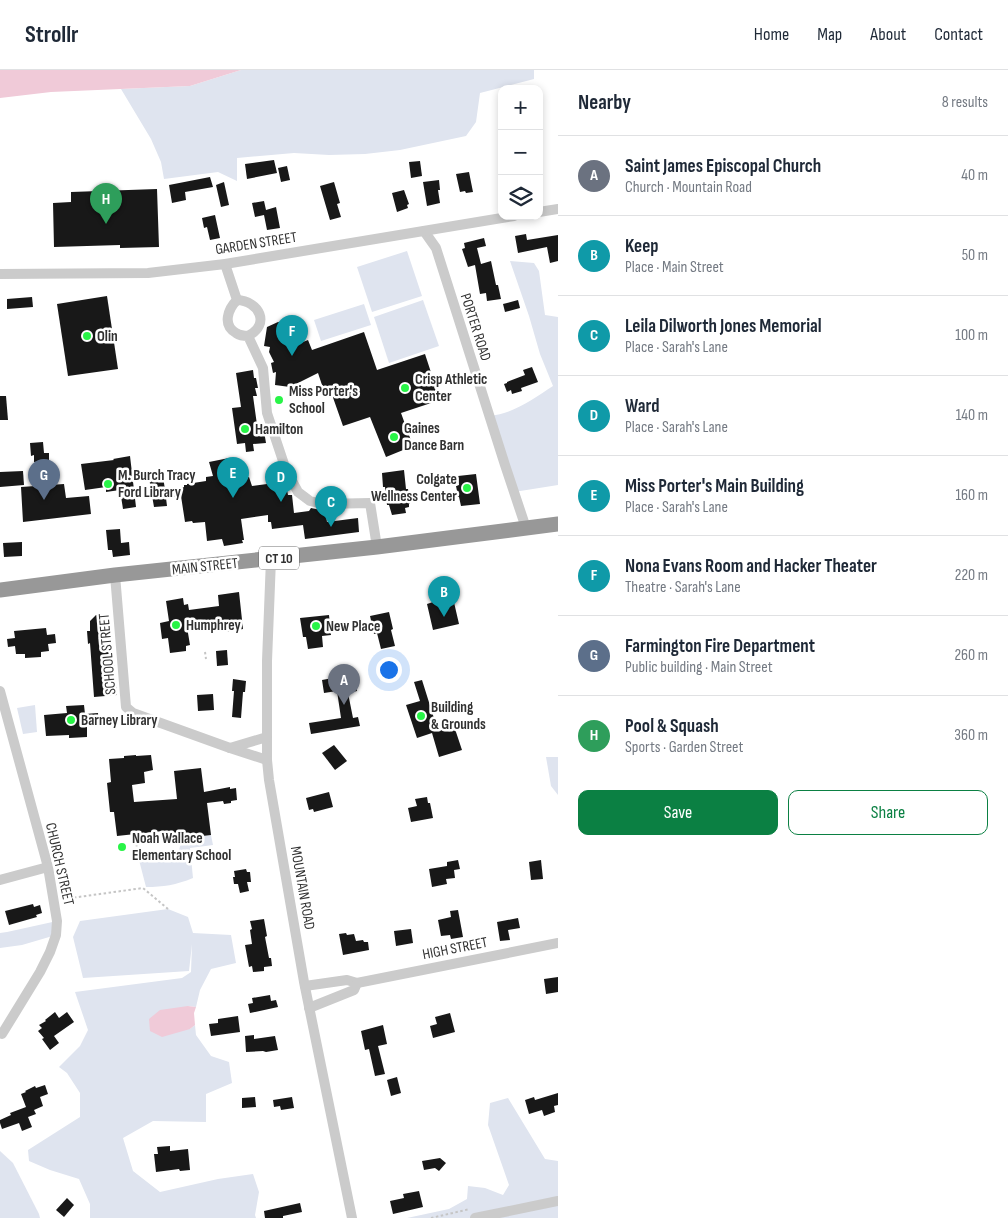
<!DOCTYPE html>
<html lang="en">
<head>
<meta charset="utf-8">
<style>
  body { margin:0; font-family:"Sofia Sans Condensed",sans-serif; background:#f6f6f7; color:#1f2937 }
  .controls { position:absolute; right:15px; top:15px; display:grid; overflow:hidden; border-radius:10px; box-shadow:0 2px 8px #0003 }
  .controls button { width:45px; height:45px; display:grid; place-items:center; padding:0; border:0; border-bottom:1px solid #e0e1e3; background:#fff; color:#1f2937; font:25px sans-serif }
  .you { position:absolute; left:388px; top:599px; width:18px; height:18px; margin:-12px; border:4px solid #fff; border-radius:50%; background:#1a73e8; box-shadow:0 0 0 8px #1a73e833 }
  .badge { display:grid; place-items:center; width:32px; height:32px; border-radius:50%; background:#0b8043; color:#fff; font-size:16px; font-weight:700 }
  .pin { position:absolute; translate:-50% -41px; filter:drop-shadow(0 1px 2px #0008) }
  .pin::after { content:''; position:absolute; top:26px; width:18px; height:15px; background:inherit; clip-path:polygon(0 0,100% 0,50% 100%) }
  .list { margin:0; padding:0; list-style:none }
  h2 { display:flex; justify-content:space-between; align-items:center; height:65px; margin:0; padding:0 20px; font-size:21px }
  h2 small { font-size:16px; font-weight:400; color:#747a83 }
  .list li { display:grid; grid-template-columns:32px 1fr auto; gap:15px; align-items:center; box-sizing:border-box; height:80px; padding:0 20px; border-top:1px solid #e0e1e3 }
  .list b { display:block; font-size:19px; white-space:nowrap }
  .list p { margin:0; font-size:16px; white-space:nowrap; color:#747a83 }
  .list em { font-size:16px; font-style:normal; color:#747a83 }
  .actions { display:flex; gap:10px; padding:15px 20px }
  .actions a { flex:1; padding:11px 0; border:1px solid #0b8043; border-radius:10px; text-align:center; font-size:18px; color:#0b8043 }
  .actions .main { background:#0b8043; color:#fff }
  .icon { flex:none; width:28px; height:28px; fill:none; stroke:currentColor; stroke-width:2; stroke-linecap:round; stroke-linejoin:round }
  .map { position:relative; flex:none; width:558px; height:1148px; overflow:hidden }
  header { display:flex; align-items:center; gap:30px; box-sizing:border-box; height:70px; padding:0 25px; background:#fff; border-bottom:1px solid #e0e1e3 }
  header strong { font-size:24px }
  nav { display:flex; gap:28px; margin-inline-start:auto; font-size:18px }
  main { display:flex }
  aside { flex:1; background:#fff }
  .map>svg:first-child { display:block }
  .green { fill:#dfe4ef }
  .water { fill:#f0cad8 }
  .building { fill:#181818 }
  .lines { fill:none; stroke-linecap:round; stroke-linejoin:round }
  .path { stroke:#c5c5c5; stroke-width:2; stroke-dasharray:2.5 2.5; stroke-linecap:butt }
  .minor { stroke:#cbcbcb; stroke-width:10 }
  .highway { stroke:#989898; stroke-width:15 }
  .poi-dot { fill:#28f447; stroke:#fff; stroke-width:2 }
  .labels { text-anchor:middle; stroke-width:5; stroke-linejoin:round; paint-order:stroke }
  .shield { fill:#fff; stroke:#6f6f6f; stroke-width:1 }
  .shield-label { font-size:14px; font-weight:bold; fill:#313131 }
  .street-label { font-size:15px; fill:#313131; stroke:#fff }
  .poi-label { font-size:15px; font-weight:bold; fill:#313131; stroke:#fff; text-anchor:start }
</style>
</head>
<body>
<header>
<strong>Strollr</strong>
<nav><a>Home</a><a>Map</a><a>About</a><a>Contact</a></nav>
</header>
<main>
<div class="map">
<svg width="558" height="1148" viewBox="0 0 558 1148">
  <rect width="100%" height="100%" fill="#fff"/>
  <g class="green">
    <polygon points="241,0 534,0 534,9 480,23 476,52 466,66 400,80 365,84 329,85 294,83 237,88 237,111 218,102 164,109 161,92 151,69 121,19 190,16"/>
    <polygon points="407,181 422,226 372,242 357,197"/>
    <path d="M510 191 534 193 539 201 545 245 558 247V415L514 422 489 346C513 344 533 329 553 316L540 284 529 246Z"/>
    <polygon points="423,230 439,276 389,293 374,247"/>
    <polygon points="364,234 371,255 321,271 314,250"/>
    <polygon points="35,635 37,662 23,664 17,638"/>
    <polygon points="546,687 558,687 558,725 551,716"/>
    <path d="M211 765 213 775 190 778 193 808C176 815 163 817 146 817L139 790 169 781H179L180 776 185 768Z"/>
    <polygon points="168,839 188,847 193,863 231,865 236,893 211,899 200,920 196,937 188,936 190,959 195,955 196,965 211,986 229,992 232,1013 206,1024 206,1052 153,1051 123,1068 133,1101 160,1122 218,1109 253,1104 259,1122 255,1145 256,1148 90,1148 90,1134 79,1109 50,1100 29,1091 28,1080 80,1047 80,1023 67,1003 59,997 80,976 88,960 75,922 182,908 191,902 192,874 189,901 83,908 73,867 80,851"/>
    <polygon points="57,851 56,865 22,875 0,878 0,863 7,862"/>
    <polygon points="508,1028 545,1089 558,1091 558,1148 407,1148 449,1139 467,1129 468,1116 485,1118 503,1125 509,1115 488,1055 490,1033"/>
    <polygon points="0,1081 13,1093 39,1144 40,1148 0,1148"/>
  </g>
  <g class="water">
    <polygon points="0,0 241,0 190,16 51,22 0,28"/>
    <polygon points="188,936 196,937 194,943 195,955 190,959 162,967 150,961 149,949 160,940"/>
  </g>
  <g class="building">
    <polygon points="274,90 277,103 247,109 245,94"/>
    <polygon points="420,91 422,106 411,108 409,92"/>
    <polygon points="287,96 290,110 281,112 278,98"/>
    <polygon points="469,102 473,122 466,123 465,121 460,122 456,104"/>
    <polygon points="210,107 213,117 185,122 186,130 172,133 169,115"/>
    <polygon points="439,110 440,120 438,120 440,133 427,136 423,112"/>
    <polygon points="224,112 229,135 221,137 216,115"/>
    <polygon points="334,112 340,133 337,134 341,147 330,150 320,116"/>
    <polygon points="157,119 159,177 120,178 120,175 54,177 53,133 71,132 71,122"/>
    <polygon points="404,120 409,134 407,135 408,138 397,142 392,123"/>
    <polygon points="264,131 266,140 276,137 280,158 267,160 264,145 255,147 252,133"/>
    <polygon points="215,145 220,168 210,170 207,157 204,158 202,148"/>
    <polygon points="526,164 527,170 558,165 558,191 550,193 547,177 518,183 515,166"/>
    <polygon points="484,168 486,176 477,178 481,194 491,191 496,215 498,215 501,229 487,231 486,223 480,224 475,195 468,197 462,179 465,178 464,173"/>
    <polygon points="107,226 118,299 68,306 57,234"/>
    <polygon points="32,227 33,237 7,239 7,229"/>
    <polygon points="518,230 520,238 505,242 503,234"/>
    <polygon points="278,252 291,253 303,272 308,270 312,280 364,262 377,300 425,284 440,330 401,343 413,376 386,387 370,347 343,356 330,319 324,321 318,303 290,317 275,315 276,302 273,303 271,293 274,292 269,282 270,277 264,276 267,257"/>
    <polygon points="532,297 538,312 521,318 522,321 512,324 511,320 507,322 504,314 507,313 507,312 525,305 523,300"/>
    <polygon points="253,300 254,308 256,308 258,318 255,318 257,326 253,326 258,362 264,361 266,373 253,374 254,381 246,382 245,373 237,374 232,338 241,337 236,303"/>
    <polygon points="0,326 6,326 8,350 0,350"/>
    <polygon points="43,372 44,383 49,383 49,391 34,392 34,385 31,386 30,373"/>
    <polygon points="130,386 136,437 123,439 120,420 106,422 106,417 85,420 81,394 114,390 113,389"/>
    <polygon points="229,388 232,396 244,394 246,408 249,407 252,416 267,414 266,407 281,405 286,415 288,425 292,425 294,443 309,441 311,438 325,441 327,452 358,448 359,462 305,469 303,455 272,459 271,452 268,452 268,445 241,449 244,470 242,470 243,473 224,476 222,469 207,471 205,452 193,453 192,451 185,452 181,426 166,428 167,436 154,437 149,408 163,406 165,420 180,419 184,417 184,415 187,415 187,414 206,411 206,407 213,406 209,392"/>
    <polygon points="404,400 406,419 408,419 410,433 409,434 409,437 405,438 406,443 392,445 389,435 387,435 385,417 383,417 382,403"/>
    <polygon points="23,401 24,415 0,417 0,402"/>
    <polygon points="476,404 480,434 461,436 459,427 457,427 457,421 456,416 459,415 458,406"/>
    <polygon points="64,414 66,428 89,426 91,444 23,452 21,417"/>
    <polygon points="120,459 121,473 129,472 130,485 113,487 112,480 108,480 106,460"/>
    <polygon points="22,472 22,486 4,487 3,473"/>
    <polygon points="239,522 243,559 225,562 224,553 187,557 190,575 186,576 186,581 170,583 168,568 162,569 160,553 169,551 166,531 183,528 184,535 188,534 189,540 219,536 218,525"/>
    <polygon points="446,528 447,529 453,528 459,554 433,560 427,534 433,532 433,531"/>
    <polygon points="389,542 393,559 391,560 395,576 381,579 377,563 374,564 370,546"/>
    <polygon points="96,545 100,545 108,550 110,584 113,584 117,625 94,627 90,573 88,574 87,561 90,561 90,551"/>
    <polygon points="329,545 331,565 322,566 323,577 308,579 306,567 303,567 300,548"/>
    <polygon points="46,558 47,565 55,564 56,573 48,574 49,581 41,582 41,587 25,588 25,584 16,584 15,576 8,577 7,569 15,568 14,561"/>
    <polygon points="227,580 228,595 217,596 216,581"/>
    <polygon points="354,604 357,621 348,623 353,648 358,647 360,656 311,664 309,653 341,648 337,621 324,623 322,610"/>
    <polygon points="233,609 246,611 245,622 243,622 241,648 232,647 234,621 232,621"/>
    <polygon points="422,610 438,661 454,656 462,680 439,687 432,663 417,668 406,635 420,631 414,612"/>
    <polygon points="213,624 214,640 198,641 197,625"/>
    <polygon points="84,635 85,644 98,643 99,655 87,656 87,667 69,668 69,665 46,666 44,645 67,643 66,636"/>
    <polygon points="334,675 347,691 335,700 322,683"/>
    <polygon points="136,685 136,686 151,685 153,700 144,702 145,713 132,715 134,732 177,729 174,701 201,698 204,722 230,717 230,719 236,718 237,730 231,731 231,733 224,734 223,731 207,733 211,765 178,769 178,765 163,767 163,761 117,766 114,742 110,742 107,713 111,712 109,689 124,688 124,686"/>
    <polygon points="329,722 333,737 314,742 313,739 309,740 306,728"/>
    <polygon points="427,727 428,733 430,733 433,748 411,752 408,738 417,736 415,729"/>
    <polygon points="458,790 460,799 454,800 455,808 446,809 447,814 432,817 429,799 447,796 447,792"/>
    <polygon points="541,790 543,809 531,810 529,792"/>
    <polygon points="246,799 247,802 250,802 251,812 247,812 249,821 240,823 238,814 234,814 233,807 235,807 234,801"/>
    <polygon points="33,834 34,837 40,835 42,843 36,845 37,847 9,855 5,841"/>
    <polygon points="458,840 463,867 451,869 450,865 441,866 438,850 451,847 450,841"/>
    <polygon points="518,848 520,858 508,860 510,870 500,871 497,852"/>
    <polygon points="264,849 267,866 265,867 269,888 271,888 272,896 264,897 264,901 253,902 252,896 249,897 245,875 252,874 250,860 252,859 250,851"/>
    <polygon points="411,859 413,873 396,876 394,861"/>
    <polygon points="346,863 347,865 354,864 356,871 363,870 364,872 368,872 369,880 343,885 339,864"/>
    <polygon points="558,907 558,922 546,924 544,909"/>
    <polygon points="270,925 271,931 276,930 278,937 250,943 248,934 253,933 252,928"/>
    <polygon points="55,942 59,948 67,942 74,952 54,966 59,973 50,980 42,969 44,968 38,961 42,958 39,955 46,951 45,950"/>
    <polygon points="450,943 455,962 433,968 430,956 437,954 435,947"/>
    <polygon points="238,946 240,962 211,966 209,954 218,953 218,949"/>
    <polygon points="383,955 387,974 378,976 385,1004 375,1006 369,979 365,980 361,961"/>
    <polygon points="254,965 254,969 275,966 278,980 266,982 263,981 246,982 245,966"/>
    <polygon points="397,1007 401,1023 391,1026 387,1010"/>
    <polygon points="45,1015 48,1024 40,1027 43,1036 34,1040 36,1044 28,1047 32,1057 22,1061 19,1053 2,1059 0,1053 0,1050 11,1045 10,1043 26,1037 21,1024 26,1022 25,1021 35,1016 36,1018"/>
    <polygon points="558,1023 558,1035 554,1036 555,1042 544,1046 542,1040 529,1044 525,1030 534,1027 535,1030"/>
    <polygon points="255,1027 256,1037 242,1038 242,1028"/>
    <polygon points="292,1027 294,1038 281,1040 280,1036 274,1037 273,1030"/>
    <polygon points="170,1076 170,1081 188,1079 190,1100 180,1101 179,1099 156,1102 154,1084 158,1084 157,1077"/>
    <polygon points="440,1088 446,1093 439,1101 435,1098 424,1100 422,1091"/>
    <polygon points="419,1121 423,1137 393,1144 390,1131 404,1128 403,1124"/>
    <polygon points="67,1128 74,1135 64,1147 56,1140"/>
    <polygon points="300,1133 302,1142 283,1146 283,1148 265,1148 264,1141"/>
  </g>
  <g class="lines">
    <g class="path">
      <polyline points="205,582 206,589"/>
      <polyline points="136,769 138,788"/>
      <polyline points="64,829 143,818 168,839"/>
      <polyline points="431,1148 470,1139"/>
    </g>
    <g class="minor">
      <polyline points="539,142 558,139"/>
      <polyline points="424,161 436,178 505,395 526,458"/>
      <path d="M225 194 237 230C228 239 222 255 236 263 239 265 245 266 248 266L263 298 267 343 286 400 298 422 310 431 323 434 370 433 377 477"/>
      <polyline points="0,204 148,203 225,194 514,146"/>
      <path d="M237 230C259 231 271 254 248 266"/>
      <polyline points="271,489 267,591 267,690 269,710 304,912 352,1148"/>
      <polyline points="115,505 126,637 133,643 230,678 267,690"/>
      <polyline points="0,621 48,797 57,851 56,865 50,882 40,902 2,964"/>
      <polyline points="230,678 267,667"/>
      <polyline points="0,810 48,797"/>
      <polyline points="305,916 347,910 357,913 558,873"/>
      <polyline points="309,938 354,920 357,913"/>
      <polyline points="475,1148 558,1131"/>
    </g>
    <polyline class="highway" points="0,520 115,505 377,477 558,454"/>
  </g>
  <g class="poi-dot">
    <circle cx="87" cy="266" r="5"/>
    <circle cx="405" cy="318" r="5"/>
    <circle cx="279" cy="330" r="5"/>
    <circle cx="245" cy="359" r="5"/>
    <circle cx="394" cy="367" r="5"/>
    <circle cx="108" cy="414" r="5"/>
    <circle cx="467" cy="418" r="5"/>
    <circle cx="176" cy="555" r="5"/>
    <circle cx="316" cy="556" r="5"/>
    <circle cx="421" cy="646" r="5"/>
    <circle cx="71" cy="650" r="5"/>
    <circle cx="122" cy="777" r="5"/>
  </g>
  <g class="labels">
    <rect class="shield" x="259" y="476.5" width="40" height="23" rx="4"/>
    <g class="shield-label">
      <text x="279" y="493">CT 10</text>
    </g>
    <g class="street-label">
      <text transform="translate(256 173) rotate(-9)" y="5">GARDEN STREET</text>
      <text transform="translate(476 257) rotate(72)" y="5">PORTER ROAD</text>
      <text transform="translate(205 496) rotate(-6)" y="5">MAIN STREET</text>
      <text transform="translate(107 584) rotate(-95)" y="5">SCHOOL STREET</text>
      <text transform="translate(60 794) rotate(77)" y="5">CHURCH STREET</text>
      <text transform="translate(303 818) rotate(80)" y="5">MOUNTAIN ROAD</text>
      <text transform="translate(455 878) rotate(-11)" y="5">HIGH STREET</text>
    </g>
    <g class="poi-label">
      <text x="97" y="271">Olin</text>
      <text x="415" y="314">Crisp Athletic<tspan x="415" dy="17">Center</tspan></text>
      <text x="289" y="326">Miss Porter's<tspan x="289" dy="17">School</tspan></text>
      <text x="404" y="363">Gaines<tspan x="404" dy="17">Dance Barn</tspan></text>
      <text x="255" y="364">Hamilton</text>
      <text x="118" y="410">M. Burch Tracy<tspan x="118" dy="17">Ford Library</tspan></text>
      <text x="457" y="414" text-anchor="end">Colgate<tspan x="457" dy="17">Wellness Center</tspan></text>
      <text x="186" y="560">Humphrey</text>
      <text x="326" y="561">New Place</text>
      <text x="431" y="642">Building<tspan x="431" dy="17">&amp; Grounds</tspan></text>
      <text x="81" y="655">Barney Library</text>
      <text x="132" y="773">Noah Wallace<tspan x="132" dy="17">Elementary School</tspan></text>
    </g>
  </g>
</svg>
<div class="controls">
<button>+</button>
<button>−</button>
<button><svg class="icon" aria-label="layers" viewBox="0 0 24 24"><path d="M12 4l9 5-9 5-9-5zM3 14l9 5 9-5"/></svg></button>
</div>
<div class="you"></div>
<div class="pin badge" style="left:344px;top:635px;background:#6b7280">A</div>
<div class="pin badge" style="left:444px;top:547px;background:#0f9aa8">B</div>
<div class="pin badge" style="left:331px;top:457px;background:#0f9aa8">C</div>
<div class="pin badge" style="left:281px;top:432px;background:#0f9aa8">D</div>
<div class="pin badge" style="left:233px;top:428px;background:#0f9aa8">E</div>
<div class="pin badge" style="left:292px;top:286px;background:#0f9aa8">F</div>
<div class="pin badge" style="left:44px;top:430px;background:#5c6f8a">G</div>
<div class="pin badge" style="left:106px;top:154px;background:#2e9e5b">H</div>
</div>
<aside>
<h2>Nearby<small>8 results</small></h2>
<ul class="list">
<li><span class="badge" style="background:#6b7280">A</span><div><b>Saint James Episcopal Church</b><p>Church · Mountain Road</p></div><em>40 m</em></li>
<li><span class="badge" style="background:#0f9aa8">B</span><div><b>Keep</b><p>Place · Main Street</p></div><em>50 m</em></li>
<li><span class="badge" style="background:#0f9aa8">C</span><div><b>Leila Dilworth Jones Memorial</b><p>Place · Sarah's Lane</p></div><em>100 m</em></li>
<li><span class="badge" style="background:#0f9aa8">D</span><div><b>Ward</b><p>Place · Sarah's Lane</p></div><em>140 m</em></li>
<li><span class="badge" style="background:#0f9aa8">E</span><div><b>Miss Porter's Main Building</b><p>Place · Sarah's Lane</p></div><em>160 m</em></li>
<li><span class="badge" style="background:#0f9aa8">F</span><div><b>Nona Evans Room and Hacker Theater</b><p>Theatre · Sarah's Lane</p></div><em>220 m</em></li>
<li><span class="badge" style="background:#5c6f8a">G</span><div><b>Farmington Fire Department</b><p>Public building · Main Street</p></div><em>260 m</em></li>
<li><span class="badge" style="background:#2e9e5b">H</span><div><b>Pool &amp; Squash</b><p>Sports · Garden Street</p></div><em>360 m</em></li>
</ul>
<div class="actions"><a class="main">Save</a><a>Share</a></div>
</aside>
</main>
</body>
</html>
